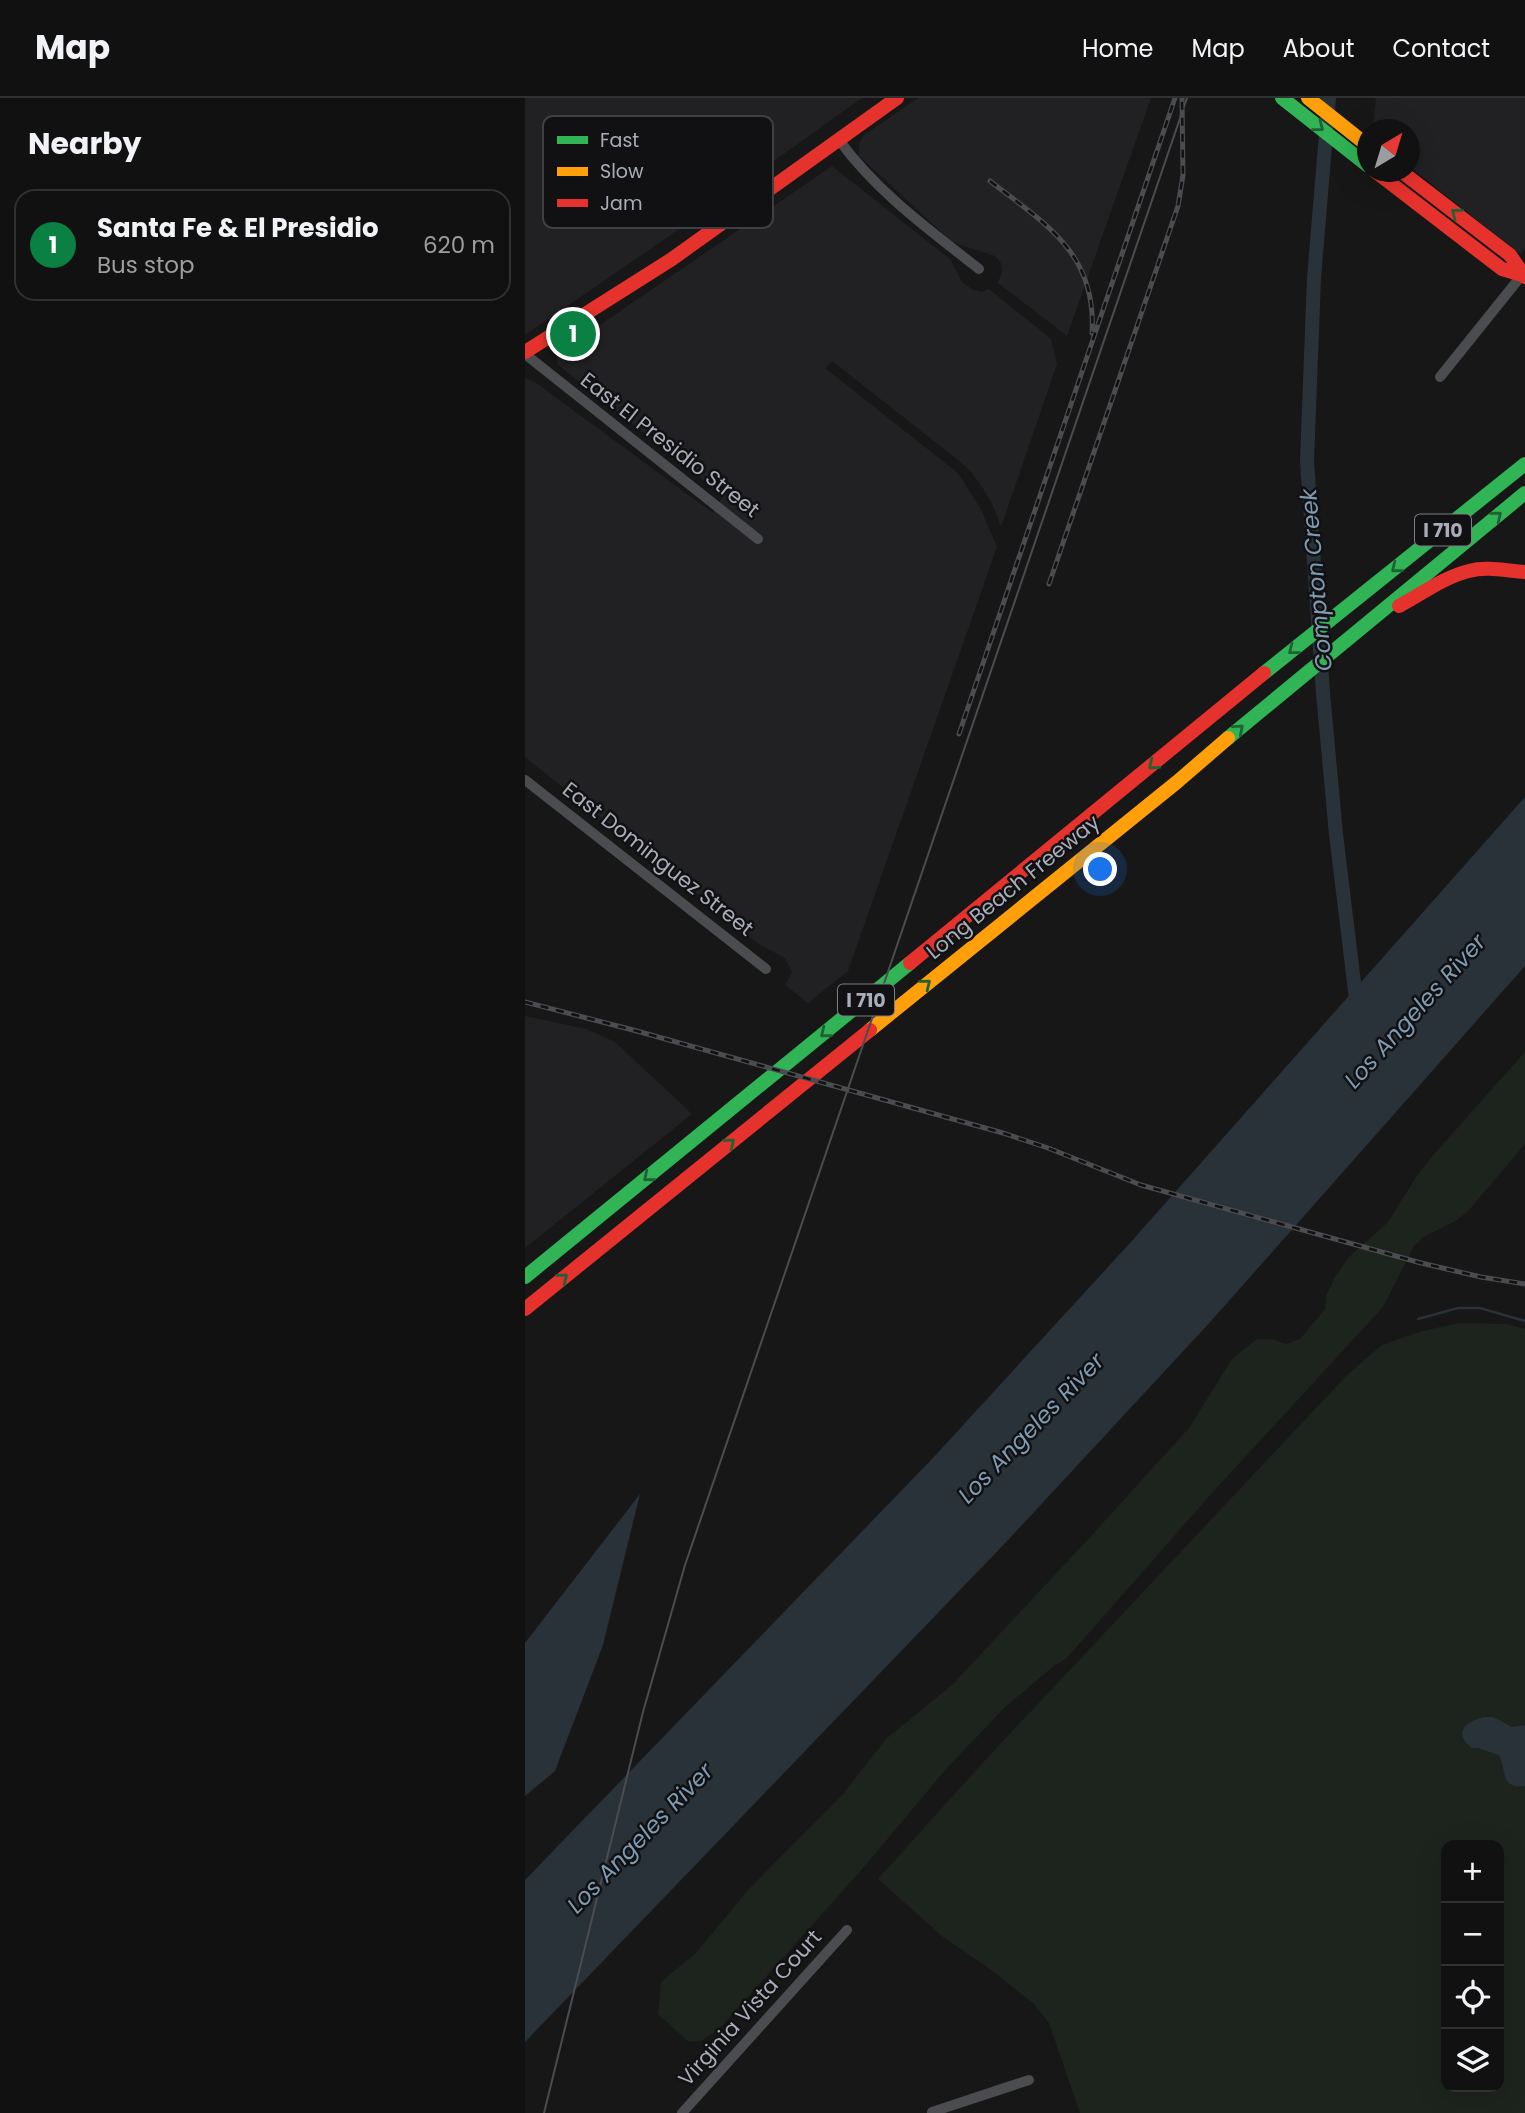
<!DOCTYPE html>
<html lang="en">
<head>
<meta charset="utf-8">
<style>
  body { margin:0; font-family:Poppins,sans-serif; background:#1a1a1a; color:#f1f3f6 }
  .controls { position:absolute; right:21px; bottom:21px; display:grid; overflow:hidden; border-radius:14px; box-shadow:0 7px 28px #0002 }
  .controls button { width:63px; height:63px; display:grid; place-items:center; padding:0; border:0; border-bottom:2px solid #303131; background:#111; color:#f1f3f6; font:35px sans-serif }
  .compass { position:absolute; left:832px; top:21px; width:63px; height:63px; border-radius:50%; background:#111; box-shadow:0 7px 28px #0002; rotate:38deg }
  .you { position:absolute; left:576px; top:772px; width:24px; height:24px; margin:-18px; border:5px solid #fff; border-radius:50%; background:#1a73e8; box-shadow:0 0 0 10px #1a73e833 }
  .badge { display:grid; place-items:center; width:46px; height:46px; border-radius:50%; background:#0b8043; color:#fff; font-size:23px; font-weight:700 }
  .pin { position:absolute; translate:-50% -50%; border:4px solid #fff; box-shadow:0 2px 7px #0006 }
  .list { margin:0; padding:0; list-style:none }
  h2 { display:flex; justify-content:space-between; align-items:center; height:91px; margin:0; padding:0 28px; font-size:30px }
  h2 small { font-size:23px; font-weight:400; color:#9c9d9f }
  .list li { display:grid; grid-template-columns:46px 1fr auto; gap:21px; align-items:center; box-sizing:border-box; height:112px; margin:0 14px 14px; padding:0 14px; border:2px solid #303131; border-radius:21px }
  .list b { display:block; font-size:26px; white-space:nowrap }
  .list p { margin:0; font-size:23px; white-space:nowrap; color:#9c9d9f }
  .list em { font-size:23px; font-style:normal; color:#9c9d9f }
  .icon { flex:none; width:38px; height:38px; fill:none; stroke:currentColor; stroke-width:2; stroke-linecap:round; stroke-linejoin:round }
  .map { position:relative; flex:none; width:1000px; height:2015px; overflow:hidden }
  header { display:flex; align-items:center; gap:42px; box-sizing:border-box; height:98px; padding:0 35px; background:#111; border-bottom:2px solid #303131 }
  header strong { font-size:33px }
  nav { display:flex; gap:38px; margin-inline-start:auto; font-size:24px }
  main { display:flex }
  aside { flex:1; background:#111 }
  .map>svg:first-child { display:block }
  .built { fill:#212123 }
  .green { fill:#1d241e; fill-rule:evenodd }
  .water { fill:#2a3239 }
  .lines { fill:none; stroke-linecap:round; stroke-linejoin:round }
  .stream { stroke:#2a3239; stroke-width:2.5 }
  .river { stroke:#2a3239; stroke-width:14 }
  .street { stroke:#4b4c50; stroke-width:10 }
  .fast { stroke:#30b455; stroke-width:14 }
  .slow { stroke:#ff9f0a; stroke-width:14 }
  .jam { stroke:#e5322d; stroke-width:14 }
  .tram { stroke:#4b4c4f; stroke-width:2 }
  .rail-casing { stroke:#4b4c4f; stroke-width:5 }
  .rail { stroke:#111113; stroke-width:2.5; stroke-dasharray:8; stroke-linecap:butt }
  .oneway { stroke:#206234 }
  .labels { text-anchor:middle; stroke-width:5; stroke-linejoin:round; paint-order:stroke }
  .shield { fill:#111113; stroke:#7b7e86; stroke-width:2 }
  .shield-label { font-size:19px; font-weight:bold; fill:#a8adb8 }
  .street-label { font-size:21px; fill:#a8adb8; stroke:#111113 }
  .water-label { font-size:23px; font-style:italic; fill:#7f9bb3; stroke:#111113 }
  .key { fill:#111113; stroke:#3e4045; stroke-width:2 }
  .key-label { font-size:19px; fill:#a8adb8 }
</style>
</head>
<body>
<header>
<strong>Map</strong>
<nav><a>Home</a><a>Map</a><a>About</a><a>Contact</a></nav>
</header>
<main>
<aside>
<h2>Nearby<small></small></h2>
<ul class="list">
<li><span class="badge">1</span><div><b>Santa Fe &amp; El Presidio</b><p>Bus stop</p></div><em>620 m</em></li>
</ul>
</aside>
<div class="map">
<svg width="1000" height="2015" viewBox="0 0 1000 2015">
  <rect width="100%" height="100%" fill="#171717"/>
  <g class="built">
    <polygon points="0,0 337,0 140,141 0,237"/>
    <polygon points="393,0 626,0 542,238 473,185 477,173 476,165 470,158 427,144 334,58 334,45 338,38"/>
    <polygon points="851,0 1000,0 1000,150 995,156 885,69 884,32 847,32"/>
    <polygon points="307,68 425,161 437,184 447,191 457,194 464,191 526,241 532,266 476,429 468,408 459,392 445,373 433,362 307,263 300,270 433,375 456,411 472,449 323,873 283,905 260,887 267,874 260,860 235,847 0,659 0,280 10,284 188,415 198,398 32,266 32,260 34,255"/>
    <polygon points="0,918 62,931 90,944 167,1016 0,1150"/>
  </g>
  <g class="green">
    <polygon points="1000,954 1000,1046 944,1112 932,1122 900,1138 889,1148 858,1209 687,1395 541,1561 530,1567 481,1608 421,1671 339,1769 194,1931 176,1943 164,1944 133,1916 136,1884 171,1855 223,1792 317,1697 362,1640 427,1587 566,1438 664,1330 707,1261 732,1241 747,1241 761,1246 775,1241 800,1211 801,1198 810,1179 824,1159 863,1124 893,1076 910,1055"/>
    <path d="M934 1225 982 1226 1000 1231V2015H555L524 1925 509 1906 465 1871 418 1839 353 1781 463 1659 822 1277 857 1247 897 1233ZM921 1747H974V1989H921Z"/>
  </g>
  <g class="water">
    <polygon points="1000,699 1000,868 687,1222 485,1440 0,1944 0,1782 407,1361 605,1145"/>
    <polygon points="115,1396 78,1547 30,1673 0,1698 0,1545"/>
    <path d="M959 1619H968L987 1629 1000 1627V1688C974 1691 982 1671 974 1657L953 1650H947C927 1634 941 1624 959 1619Z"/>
  </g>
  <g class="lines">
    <polyline class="stream" points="893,1221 933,1210 955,1210 1000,1223"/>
    <polyline class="river" points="804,0 789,180 782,363 798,595 811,736 830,893 833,909"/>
    <g class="street">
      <path d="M314 42C352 94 403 131 454 171"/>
      <polyline points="0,256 233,441"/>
      <polyline points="915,279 997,177"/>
      <polyline points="0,682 241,871"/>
      <polyline points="407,2014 504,1982"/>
      <polyline points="157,2015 322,1832"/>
    </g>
    <g class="fast">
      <polyline points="757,0 842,67"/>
      <polyline points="739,575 1000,366"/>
      <polyline points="703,640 1000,395"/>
      <polyline points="0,1179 385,865"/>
    </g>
    <g class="slow">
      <polyline points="783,0 842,47"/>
      <polyline points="345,932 652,684 703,640"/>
    </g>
    <g class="jam">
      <polyline points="851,74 977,171 997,177"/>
      <polyline points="877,74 985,157 1000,179"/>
      <polyline points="0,254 147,161 372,0"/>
      <path d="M874 508C897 496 919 479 944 473 962 468 982 473 1000 474"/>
      <polyline points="385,865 739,575"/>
      <polyline points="0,1211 345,932"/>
    </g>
    <polyline class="tram" points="19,2015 118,1614 160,1467 662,0"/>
    <g class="rail-casing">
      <g id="rail">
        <path d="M465 83C520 126 572 155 567 235"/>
        <polyline points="524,486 653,108 658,77 657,0"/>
        <polyline points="434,636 650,0"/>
        <polyline points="0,904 108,932 478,1035 523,1050 616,1087 896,1165 956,1179 1000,1186"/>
      </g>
    </g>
    <use href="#rail" class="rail"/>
  </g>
  <defs><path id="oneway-chevron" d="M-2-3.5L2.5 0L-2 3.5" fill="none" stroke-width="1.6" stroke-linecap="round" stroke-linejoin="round" transform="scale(1.75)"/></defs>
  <g class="oneway">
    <use href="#oneway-chevron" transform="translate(794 29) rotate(38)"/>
    <use href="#oneway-chevron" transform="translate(931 115) rotate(-142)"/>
    <use href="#oneway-chevron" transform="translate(972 418) rotate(-39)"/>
    <use href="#oneway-chevron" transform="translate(871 470) rotate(141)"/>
    <use href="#oneway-chevron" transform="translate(768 552) rotate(142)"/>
    <use href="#oneway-chevron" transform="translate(714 631) rotate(-41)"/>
    <use href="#oneway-chevron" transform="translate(628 667) rotate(140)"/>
    <use href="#oneway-chevron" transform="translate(401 886) rotate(-39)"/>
    <use href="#oneway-chevron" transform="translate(300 935) rotate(141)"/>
    <use href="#oneway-chevron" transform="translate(205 1045) rotate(-39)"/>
    <use href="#oneway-chevron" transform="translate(123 1079) rotate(141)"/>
    <use href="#oneway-chevron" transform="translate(38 1180) rotate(-39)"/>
  </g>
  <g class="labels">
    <g class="shield">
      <rect x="890" y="416.5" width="56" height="31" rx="5"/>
      <rect x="313" y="886.5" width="56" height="31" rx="5"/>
    </g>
    <g class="shield-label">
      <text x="918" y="439">I 710</text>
      <text x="341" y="909">I 710</text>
    </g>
    <g class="street-label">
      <text transform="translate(145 347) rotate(38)" y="7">East El Presidio Street</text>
      <text transform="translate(133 761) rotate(38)" y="7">East Dominguez Street</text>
      <text transform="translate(488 789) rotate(-39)" y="7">Long Beach Freeway</text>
      <text transform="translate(225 1910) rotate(-48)" y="7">Virginia Vista Court</text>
    </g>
    <g class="water-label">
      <text transform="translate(791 482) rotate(-95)" y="8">Compton Creek</text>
      <text transform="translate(890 913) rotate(-48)" y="8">Los Angeles River</text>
      <text transform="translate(506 1330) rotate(-46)" y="8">Los Angeles River</text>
      <text transform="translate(115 1740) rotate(-46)" y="8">Los Angeles River</text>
    </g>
  </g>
  <rect x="18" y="18" width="230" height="112" rx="10" class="key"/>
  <rect x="32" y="38" width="31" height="8" fill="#30b455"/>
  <rect x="32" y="69" width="31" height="9" fill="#ff9f0a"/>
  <rect x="32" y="101" width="31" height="8" fill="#e5322d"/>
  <g class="key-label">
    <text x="75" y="49">Fast</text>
    <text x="75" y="80">Slow</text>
    <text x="75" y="112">Jam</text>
  </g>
</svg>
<div class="controls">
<button>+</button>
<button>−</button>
<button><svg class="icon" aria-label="locate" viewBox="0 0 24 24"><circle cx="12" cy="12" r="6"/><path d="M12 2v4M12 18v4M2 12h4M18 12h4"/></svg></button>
<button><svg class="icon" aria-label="layers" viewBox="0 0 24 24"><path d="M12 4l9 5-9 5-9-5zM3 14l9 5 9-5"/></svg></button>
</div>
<svg class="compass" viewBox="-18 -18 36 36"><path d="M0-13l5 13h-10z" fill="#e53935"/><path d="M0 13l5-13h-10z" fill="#9c9d9f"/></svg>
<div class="you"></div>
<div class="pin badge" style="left:48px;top:236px">1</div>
</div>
</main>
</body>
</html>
